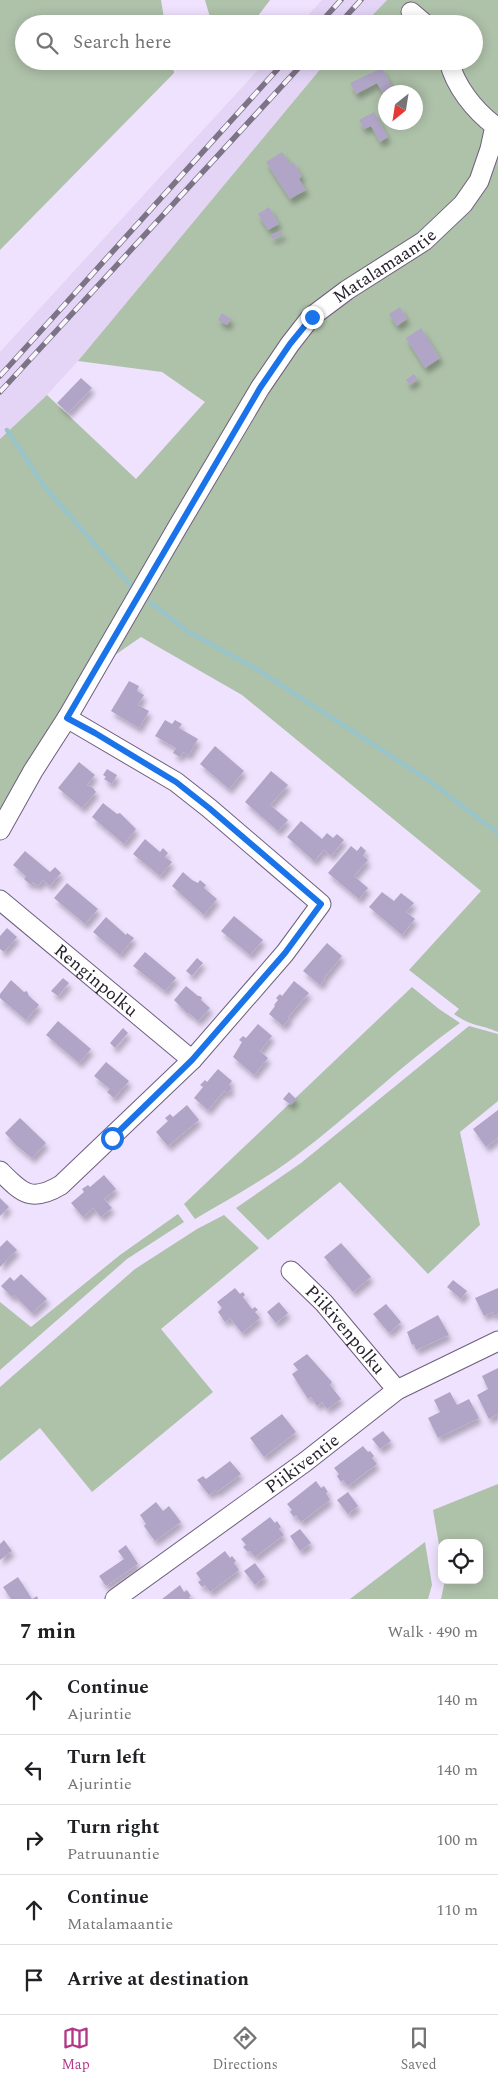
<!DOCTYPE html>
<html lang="en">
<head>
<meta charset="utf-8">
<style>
  body { margin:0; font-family:Spectral,serif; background:#f6f6f6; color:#202124 }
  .controls { position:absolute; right:15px; bottom:15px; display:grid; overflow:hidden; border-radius:10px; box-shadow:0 2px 12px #0003 }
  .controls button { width:45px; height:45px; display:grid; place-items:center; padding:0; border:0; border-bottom:1px solid #e0e0e0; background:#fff; color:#202124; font:25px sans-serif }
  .compass { position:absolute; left:378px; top:85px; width:45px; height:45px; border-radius:50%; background:#fff; box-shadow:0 2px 12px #0003; rotate:210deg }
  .stop { position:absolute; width:15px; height:15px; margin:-11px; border:4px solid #1a73e8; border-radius:50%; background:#fff }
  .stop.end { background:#1a73e8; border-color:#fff; box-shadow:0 1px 5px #0008 }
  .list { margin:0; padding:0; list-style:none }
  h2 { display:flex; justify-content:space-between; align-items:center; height:65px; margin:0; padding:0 20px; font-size:21px }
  h2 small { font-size:16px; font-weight:400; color:#757577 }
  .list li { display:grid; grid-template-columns:32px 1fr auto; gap:15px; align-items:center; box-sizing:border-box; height:70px; padding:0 20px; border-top:1px solid #e0e0e0 }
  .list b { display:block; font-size:19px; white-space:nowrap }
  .list p { margin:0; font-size:16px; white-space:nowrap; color:#757577 }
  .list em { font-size:16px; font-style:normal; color:#757577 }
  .icon { flex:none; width:28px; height:28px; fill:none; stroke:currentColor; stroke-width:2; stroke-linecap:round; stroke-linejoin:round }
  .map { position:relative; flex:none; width:498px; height:1599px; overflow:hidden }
  .search { position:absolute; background:#fff; box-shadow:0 2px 12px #0003; left:15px; right:15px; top:15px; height:55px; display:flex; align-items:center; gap:12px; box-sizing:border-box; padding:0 18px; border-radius:28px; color:#757577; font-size:19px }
  .sheet { height:415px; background:#fff }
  nav { display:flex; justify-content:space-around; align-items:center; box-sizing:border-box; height:70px; border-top:1px solid #e0e0e0; background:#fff; font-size:14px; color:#757577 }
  nav a { display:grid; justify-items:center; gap:2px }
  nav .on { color:#b43786 }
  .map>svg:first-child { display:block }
  .built { fill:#e4d5f6 }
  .green { fill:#aec1a9; fill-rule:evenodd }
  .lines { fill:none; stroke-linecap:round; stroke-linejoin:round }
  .stream { stroke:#98c4ca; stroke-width:4.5 }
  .building { fill:#b0a5c6; filter:url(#shadow) }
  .minor-casing { stroke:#6e5f7d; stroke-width:21 }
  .minor { stroke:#fff; stroke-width:19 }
  .rail-casing { stroke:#7c7386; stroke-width:5.5 }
  .rail { stroke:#f7f4fb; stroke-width:4; stroke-dasharray:11; stroke-linecap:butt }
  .route { stroke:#1a73e8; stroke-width:6 }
  .labels { text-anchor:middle; stroke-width:5; stroke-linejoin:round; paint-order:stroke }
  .street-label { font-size:18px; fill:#27212d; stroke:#f7f4fb }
</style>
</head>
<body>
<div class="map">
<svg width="498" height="1599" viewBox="0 0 498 1599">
  <defs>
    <filter id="shadow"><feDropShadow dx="3" dy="5.5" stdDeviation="2.5" flood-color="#0004"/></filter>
  </defs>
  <rect width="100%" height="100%" fill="#efe2fe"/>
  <g class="built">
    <polygon points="322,0 387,0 364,24 300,24"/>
    <polygon points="266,61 327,61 78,361 47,395 0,439 0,352"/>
  </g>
  <g class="green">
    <polygon points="0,0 161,0 165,24 24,24 24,61 172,61 174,73 0,250"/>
    <polygon points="205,0 270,0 252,24 212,24"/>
    <path d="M387 0H498V1032C480 1024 472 1027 454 1014L459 1009 409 970 481 891 242 695 141 637 102 664 0 818V439L47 395 136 479 205 402 162 372 78 361 327 61H474V24H364ZM386 92H416V122H386Z"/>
    <path d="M412 987 439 1009 460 1023C402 1064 352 1114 296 1156 264 1180 229 1199 195 1219L184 1204Z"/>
    <polygon points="469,1026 498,1034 498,1101 460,1132 480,1225 428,1274 340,1182 268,1240 236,1208 301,1163"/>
    <polygon points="178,1214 184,1222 127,1259 0,1370 0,1302 31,1327 120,1255"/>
    <polygon points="224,1215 259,1248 161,1329 213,1392 92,1492 40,1428 0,1461 0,1387 135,1269 197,1229"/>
    <polygon points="498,1484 498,1599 441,1599 445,1580 479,1580 479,1543 442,1543 442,1562 433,1510"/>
    <polygon points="425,1542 432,1585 428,1599 350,1599"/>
  </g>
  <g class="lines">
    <g class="stream">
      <polyline points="7,430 44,486 131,586"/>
      <polyline points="150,602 187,631 258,670 428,780 498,833"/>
    </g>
  </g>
  <g class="building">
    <polygon points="382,68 394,90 386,92 384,95 377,83 356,94 350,83"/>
    <polygon points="374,112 388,137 380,142 371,126 364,129 359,120"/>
    <polygon points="282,152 290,164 293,162 302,176 299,179 306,190 290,199 266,162"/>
    <polygon points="269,207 279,224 268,230 258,214"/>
    <polygon points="281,231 283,235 272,239 271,235"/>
    <polygon points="400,307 407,319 397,326 389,314"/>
    <polygon points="222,313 231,319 227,325 218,320"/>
    <polygon points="421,328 440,358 425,368 406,338"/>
    <polygon points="414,374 418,379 410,385 406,380"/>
    <polygon points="81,378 92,388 68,413 57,403"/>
    <polygon points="129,681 139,686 137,691 144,695 138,705 149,711 139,728 111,711"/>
    <polygon points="165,720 172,724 175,720 182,724 179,728 198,739 189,755 183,752 180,757 173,753 176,748 155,736"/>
    <polygon points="215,746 244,771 229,789 200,764"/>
    <polygon points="79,762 95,775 87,785 93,788 96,792 82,808 58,788"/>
    <polygon points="107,769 117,775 112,784 104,779 106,777 103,775"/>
    <polygon points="271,771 288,785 270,805 288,820 278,831 245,802"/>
    <polygon points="103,803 117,814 120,813 136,829 124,844 92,817"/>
    <polygon points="301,821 322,839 327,833 333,838 337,834 344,840 331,856 324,850 314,861 287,837"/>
    <polygon points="145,839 160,852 163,848 168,853 165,857 172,862 160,876 133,854"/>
    <polygon points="351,846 357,851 361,846 366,851 363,856 368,860 354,876 368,888 359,899 328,873"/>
    <polygon points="25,851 50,872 55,867 61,873 50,886 43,880 38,886 33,882 31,885 24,879 26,876 13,865"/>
    <polygon points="183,872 192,880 198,883 200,880 206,885 204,888 217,899 204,915 172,886"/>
    <polygon points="67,883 98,909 85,924 54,898"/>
    <polygon points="382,892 394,901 401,893 414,903 406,912 415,919 402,935 369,907"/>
    <polygon points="234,916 263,940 250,955 221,931"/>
    <polygon points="106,917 126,935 127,933 134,938 120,955 93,932"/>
    <polygon points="7,928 17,937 4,952 0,949 0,936"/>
    <polygon points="327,943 342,956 324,978 325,979 320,985 303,971"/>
    <polygon points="145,952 176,978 165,991 133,966"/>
    <polygon points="197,958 203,963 192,976 186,971"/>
    <polygon points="63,978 69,983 58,996 51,991"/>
    <polygon points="11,980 24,992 27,991 29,996 39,1005 26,1020 0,998 0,994"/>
    <polygon points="294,981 309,993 288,1017 290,1018 283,1026 269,1014 275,1006 274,1005 278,1000 276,998 280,994 282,996"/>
    <polygon points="186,986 198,996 200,996 202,998 201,1000 210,1008 198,1021 189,1013 188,1014 174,1000"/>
    <polygon points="58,1021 91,1049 79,1063 46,1035"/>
    <polygon points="258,1024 272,1036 260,1051 268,1058 254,1075 233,1057 242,1042 239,1040 243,1036 246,1038"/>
    <polygon points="123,1028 128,1033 115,1048 110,1043"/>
    <polygon points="106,1062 129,1081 114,1098 107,1092 110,1089 94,1076"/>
    <polygon points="218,1069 232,1081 229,1085 232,1088 228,1093 224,1091 208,1110 194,1098 203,1087 200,1085 205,1080 207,1082"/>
    <polygon points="289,1092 296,1099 291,1105 283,1099"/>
    <polygon points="187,1105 199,1120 168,1146 156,1132 168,1121 165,1118 170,1114 173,1117"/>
    <polygon points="498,1110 498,1138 486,1147 473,1129"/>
    <polygon points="20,1118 46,1143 32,1158 16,1145 5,1133"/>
    <polygon points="104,1175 116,1189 104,1199 112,1208 101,1217 93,1208 83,1217 71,1203 84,1192 82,1189 88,1185 90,1187"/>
    <polygon points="0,1198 9,1207 0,1216"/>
    <polygon points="7,1240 17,1250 0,1267 0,1247"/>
    <polygon points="341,1243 371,1277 353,1292 324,1257"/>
    <polygon points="21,1274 47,1299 32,1313 14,1295 12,1297 1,1286 10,1277 14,1281"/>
    <polygon points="453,1280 467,1291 461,1299 447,1287"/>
    <polygon points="235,1288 240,1294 243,1292 245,1295 243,1297 252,1309 255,1307 258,1310 255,1312 260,1318 242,1333 230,1318 225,1322 218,1312 222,1308 217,1302"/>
    <polygon points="498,1288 498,1314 494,1316 492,1312 484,1316 475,1298"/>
    <polygon points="279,1302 288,1313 276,1323 267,1312"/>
    <polygon points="386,1304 401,1322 389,1333 373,1314"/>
    <polygon points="438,1315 449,1335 416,1350 414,1344 412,1345 407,1332"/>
    <polygon points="307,1354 332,1382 330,1385 341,1399 327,1409 322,1402 317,1406 311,1397 308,1399 292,1374 298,1370 293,1364"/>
    <polygon points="498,1368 498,1414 489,1419 477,1395 488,1389 482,1376"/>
    <polygon points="450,1392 457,1405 469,1399 479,1418 438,1438 428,1418 440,1412 434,1400"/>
    <polygon points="282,1414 296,1432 264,1457 250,1438"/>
    <polygon points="383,1431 391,1441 380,1449 372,1439"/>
    <polygon points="363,1446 368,1452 370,1451 374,1456 372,1458 377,1464 348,1486 343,1480 341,1482 337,1476 339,1474 334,1468"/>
    <polygon points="230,1461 241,1474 217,1492 215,1490 209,1495 197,1480 203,1476 206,1479"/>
    <polygon points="316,1481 321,1488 324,1486 328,1492 326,1493 330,1500 301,1522 296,1515 294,1517 290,1512 292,1510 287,1504"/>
    <polygon points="348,1492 358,1506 348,1514 337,1500"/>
    <polygon points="156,1502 163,1511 169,1506 181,1522 155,1541 144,1526 146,1524 140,1515"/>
    <polygon points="270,1517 275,1523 277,1521 281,1527 279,1529 284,1535 255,1557 250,1551 248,1552 243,1547 246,1545 241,1539"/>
    <polygon points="300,1529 311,1543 300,1551 290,1536"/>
    <polygon points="4,1540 12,1551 0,1560 0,1544"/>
    <polygon points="126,1545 138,1564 106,1586 99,1576 124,1559 118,1551"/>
    <polygon points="225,1551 230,1558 232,1556 236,1561 234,1563 239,1570 210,1592 205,1585 202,1587 198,1582 201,1580 196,1573"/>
    <polygon points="255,1563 265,1577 255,1585 244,1571"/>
    <polygon points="18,1577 32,1599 37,1596 38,1599 11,1599 3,1587"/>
    <polygon points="180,1585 184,1592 187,1590 191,1596 189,1597 190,1599 162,1599"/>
  </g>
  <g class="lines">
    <g class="minor-casing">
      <g id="minor">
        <polyline points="411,12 425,24"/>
        <path d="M449 61C455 86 474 110 495 126"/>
        <path id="s1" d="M0 830 33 771 67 718 177 528 260 388 290 344 311 317 347 290 424 241 463 204 479 181 490 149 495 126 498 128"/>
        <path id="s2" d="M0 900 192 1060"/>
        <path d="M0 1171C22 1193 31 1203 61 1185L192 1060 285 953 321 904 209 808 176 782 67 718"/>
        <path id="s3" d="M291 1271 324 1303 397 1390"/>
        <path id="s4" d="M115 1599 305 1462 397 1390 498 1341"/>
      </g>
    </g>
    <use href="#minor" class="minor"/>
    <g class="rail-casing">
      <g id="rail">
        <polyline points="319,24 341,0"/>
        <polyline points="339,24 361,0"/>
        <polyline points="0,376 285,61"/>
        <polyline points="0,392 305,61"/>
      </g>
    </g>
    <use href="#rail" class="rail"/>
  </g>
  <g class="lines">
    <polyline class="route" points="112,1138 192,1060 285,953 321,904 209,808 176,782 95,733 67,718 260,388 290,344 312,317"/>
  </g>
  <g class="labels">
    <g class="street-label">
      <text dy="6" stroke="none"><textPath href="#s1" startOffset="690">Matalamaantie</textPath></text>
      <text dy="6" stroke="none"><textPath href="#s2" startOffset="125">Renginpolku</textPath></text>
      <text dy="6" stroke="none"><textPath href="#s3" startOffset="80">Piikivenpolku</textPath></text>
      <text dy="6" stroke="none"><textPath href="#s4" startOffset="231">Piikiventie</textPath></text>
    </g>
  </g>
</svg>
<div class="controls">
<button><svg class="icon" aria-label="locate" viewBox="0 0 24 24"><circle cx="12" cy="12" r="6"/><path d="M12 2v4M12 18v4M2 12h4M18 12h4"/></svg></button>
</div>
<svg class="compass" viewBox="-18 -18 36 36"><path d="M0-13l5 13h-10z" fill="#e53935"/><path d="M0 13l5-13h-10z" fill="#757577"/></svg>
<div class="stop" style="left:112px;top:1138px"></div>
<div class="stop end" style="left:312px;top:317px"></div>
<div class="search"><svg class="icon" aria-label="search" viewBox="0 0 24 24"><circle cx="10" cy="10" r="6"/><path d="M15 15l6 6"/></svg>Search here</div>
</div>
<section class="sheet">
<h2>7 min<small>Walk · 490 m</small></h2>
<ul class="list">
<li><svg class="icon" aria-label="ahead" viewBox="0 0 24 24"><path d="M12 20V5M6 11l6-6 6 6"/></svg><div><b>Continue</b><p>Ajurintie</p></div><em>140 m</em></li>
<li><svg class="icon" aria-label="left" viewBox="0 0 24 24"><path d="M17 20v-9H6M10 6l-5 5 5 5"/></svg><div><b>Turn left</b><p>Ajurintie</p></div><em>140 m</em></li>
<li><svg class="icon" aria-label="right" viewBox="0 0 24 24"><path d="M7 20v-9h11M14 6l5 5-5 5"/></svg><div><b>Turn right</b><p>Patruunantie</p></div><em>100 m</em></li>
<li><svg class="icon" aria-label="ahead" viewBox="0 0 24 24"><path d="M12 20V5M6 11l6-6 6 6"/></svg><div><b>Continue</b><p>Matalamaantie</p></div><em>110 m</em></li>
<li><svg class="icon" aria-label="arrive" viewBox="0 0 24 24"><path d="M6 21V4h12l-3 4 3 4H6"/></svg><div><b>Arrive at destination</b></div></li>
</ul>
</section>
<nav>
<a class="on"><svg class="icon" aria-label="map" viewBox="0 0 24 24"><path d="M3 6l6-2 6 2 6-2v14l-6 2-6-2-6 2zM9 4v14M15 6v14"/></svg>Map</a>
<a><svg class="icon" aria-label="directions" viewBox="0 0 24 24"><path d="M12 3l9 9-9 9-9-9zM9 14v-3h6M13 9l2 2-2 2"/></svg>Directions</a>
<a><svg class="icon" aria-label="saved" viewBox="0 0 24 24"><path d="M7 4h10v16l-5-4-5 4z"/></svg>Saved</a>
</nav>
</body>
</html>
